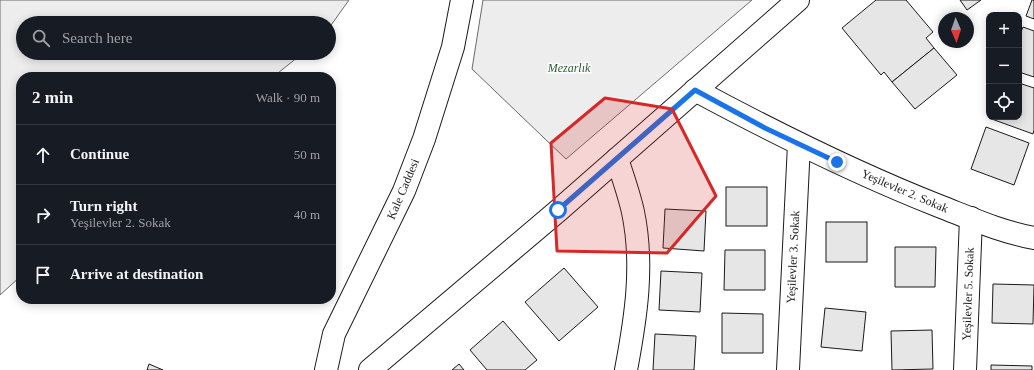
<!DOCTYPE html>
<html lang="en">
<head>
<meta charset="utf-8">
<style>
  body { margin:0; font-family:"Times New Roman",serif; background:#20242c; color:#f1f3f6 }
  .controls { position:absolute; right:12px; top:12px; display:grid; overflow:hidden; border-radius:8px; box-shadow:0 2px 10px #0003 }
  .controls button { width:36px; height:36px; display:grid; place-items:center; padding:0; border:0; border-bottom:1px solid #363941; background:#171b24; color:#f1f3f6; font:20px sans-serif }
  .compass { position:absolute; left:938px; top:12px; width:36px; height:36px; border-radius:50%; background:#171b24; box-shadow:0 2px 10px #0003; rotate:178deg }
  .stop { position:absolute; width:12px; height:12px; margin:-9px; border:3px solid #1a73e8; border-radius:50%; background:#fff }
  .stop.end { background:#1a73e8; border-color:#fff; box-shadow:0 1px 4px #0008 }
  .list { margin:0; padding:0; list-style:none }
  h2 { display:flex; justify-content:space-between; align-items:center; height:52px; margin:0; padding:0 16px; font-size:17px }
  h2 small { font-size:13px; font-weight:400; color:#9ea1a6 }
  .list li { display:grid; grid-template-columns:26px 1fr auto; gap:12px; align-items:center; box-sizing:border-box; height:60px; padding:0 16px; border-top:1px solid #363941 }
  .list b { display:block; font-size:15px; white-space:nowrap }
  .list p { margin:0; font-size:13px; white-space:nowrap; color:#9ea1a6 }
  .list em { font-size:13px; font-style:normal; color:#9ea1a6 }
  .icon { flex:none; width:22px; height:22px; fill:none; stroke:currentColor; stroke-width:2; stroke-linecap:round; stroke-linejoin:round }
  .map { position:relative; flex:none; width:1034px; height:370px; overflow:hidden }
  .search { position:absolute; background:#171b24; box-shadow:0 2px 10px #0003; left:16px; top:16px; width:320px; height:44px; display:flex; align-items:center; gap:10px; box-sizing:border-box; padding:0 14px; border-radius:22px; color:#9ea1a6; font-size:15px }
  .panel { position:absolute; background:#171b24; box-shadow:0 2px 10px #0003; left:16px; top:72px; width:320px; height:232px; border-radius:16px }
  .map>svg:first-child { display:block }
  .built { fill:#ededed; stroke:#6a6a6a }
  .building { fill:#e6e6e6; stroke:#1a1a1a }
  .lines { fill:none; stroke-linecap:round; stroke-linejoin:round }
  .minor-casing { stroke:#1a1a1a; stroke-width:24 }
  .tertiary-casing { stroke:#1a1a1a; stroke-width:24 }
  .secondary-casing { stroke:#1a1a1a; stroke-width:24 }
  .minor { stroke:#fff; stroke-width:22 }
  .tertiary { stroke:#fff; stroke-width:22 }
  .secondary { stroke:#fff; stroke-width:22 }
  .route { stroke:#1a73e8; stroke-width:5 }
  .marked { fill:#d62828; fill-opacity:0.2; stroke:#d62828; stroke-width:3; stroke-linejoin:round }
  .labels { text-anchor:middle; stroke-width:3; stroke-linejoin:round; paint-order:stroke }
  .park-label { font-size:12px; font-style:italic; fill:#2b5a34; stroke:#fff }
  .street-label { font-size:12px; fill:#1a1a1a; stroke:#fff }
</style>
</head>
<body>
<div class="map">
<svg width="1034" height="370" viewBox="0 0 1034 370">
  <rect width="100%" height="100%" fill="#fff"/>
  <g class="built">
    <polygon points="0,0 349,0 329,28 329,23 23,23 23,53 303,53 273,77 21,77 21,276 0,295"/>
    <polygon points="483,0 752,0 566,159 472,69"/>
  </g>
  <g class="building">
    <polygon points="876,0 906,0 933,32 926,38 934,48 892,82 884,72 881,75 842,28"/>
    <polygon points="960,0 981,0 967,10"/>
    <polygon points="1032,0 1034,0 1034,19 1026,16"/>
    <polygon points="1023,27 1034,31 1034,77 1019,72 1019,37"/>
    <polygon points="934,48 957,75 915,109 892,82"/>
    <polygon points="1019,83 1034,88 1034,130 1033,134 989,118 1019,117"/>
    <polygon points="986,127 1029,143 1014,185 971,169"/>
    <rect x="726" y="187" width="41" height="39"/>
    <polygon points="665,209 706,211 704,251 663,248"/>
    <rect x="826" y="222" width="41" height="40"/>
    <polygon points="895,247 936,247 935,287 895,287"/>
    <polygon points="725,250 765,250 765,290 724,290"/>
    <polygon points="564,268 598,307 559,341 525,302"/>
    <polygon points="661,271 702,273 700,312 659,310"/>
    <polygon points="993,284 1034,285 1033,324 992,323"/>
    <polygon points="825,308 866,312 862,351 821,347"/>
    <polygon points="722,313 763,314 763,353 722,353"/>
    <polygon points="503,321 537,360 525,370 487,370 470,350"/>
    <polygon points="932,330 933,369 892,370 891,331"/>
    <polygon points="655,334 696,336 694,370 653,370"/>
    <polygon points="149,364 163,370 147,370"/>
    <polygon points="459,364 464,370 452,370"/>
    <polygon points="991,365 1032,366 1032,370 991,370"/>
  </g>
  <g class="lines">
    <g class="minor-casing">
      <g id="minor">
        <path d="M695 90C775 133 855 173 939 206 970 218 1001 232 1034 238"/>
        <path d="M617 159C623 177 629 194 633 212 644 265 636 317 626 370"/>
        <polyline points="788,370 799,144"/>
        <polyline points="965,370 971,218"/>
      </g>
    </g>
    <g class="tertiary-casing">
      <polyline id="tertiary" points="326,370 334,334 404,191 424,139 453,47 462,0"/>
    </g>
    <g class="secondary-casing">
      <polyline id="secondary" points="370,370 559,210 798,0"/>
    </g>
    <use href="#minor" class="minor"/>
    <use href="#tertiary" class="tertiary"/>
    <use href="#secondary" class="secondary"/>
  </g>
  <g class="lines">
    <polyline class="route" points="558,210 695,90 765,128 837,162"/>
  </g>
  <path class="marked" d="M605 98 672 109 716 196 667 253 557 251 551 143Z"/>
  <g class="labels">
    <g class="park-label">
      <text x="569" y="72">Mezarlık</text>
    </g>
    <g class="street-label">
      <text transform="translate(403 189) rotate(-67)" y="4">Kale Caddesi</text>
      <text transform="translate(905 191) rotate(23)" y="4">Yeşilevler 2. Sokak</text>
      <text transform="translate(793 257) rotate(-87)" y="4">Yeşilevler 3. Sokak</text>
      <text transform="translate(968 294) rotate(-88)" y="4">Yeşilevler 5. Sokak</text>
    </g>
  </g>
</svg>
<div class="controls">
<button>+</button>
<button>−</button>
<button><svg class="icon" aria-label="locate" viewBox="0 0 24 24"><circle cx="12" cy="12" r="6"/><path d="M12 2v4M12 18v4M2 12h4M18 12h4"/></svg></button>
</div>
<svg class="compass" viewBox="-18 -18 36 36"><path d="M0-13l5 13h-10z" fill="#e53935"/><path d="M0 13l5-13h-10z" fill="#9ea1a6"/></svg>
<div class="stop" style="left:558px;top:210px"></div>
<div class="stop end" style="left:837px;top:162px"></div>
<div class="search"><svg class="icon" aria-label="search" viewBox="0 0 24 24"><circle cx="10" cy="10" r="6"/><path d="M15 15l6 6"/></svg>Search here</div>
<section class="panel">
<h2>2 min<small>Walk · 90 m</small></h2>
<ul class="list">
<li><svg class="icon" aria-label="ahead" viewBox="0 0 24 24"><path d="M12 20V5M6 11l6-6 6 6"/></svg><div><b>Continue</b></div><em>50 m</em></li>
<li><svg class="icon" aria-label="right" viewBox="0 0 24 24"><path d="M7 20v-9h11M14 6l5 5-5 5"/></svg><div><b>Turn right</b><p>Yeşilevler 2. Sokak</p></div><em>40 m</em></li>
<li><svg class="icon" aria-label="arrive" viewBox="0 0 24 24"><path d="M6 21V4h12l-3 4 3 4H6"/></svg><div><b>Arrive at destination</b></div></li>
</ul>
</section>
</div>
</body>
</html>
